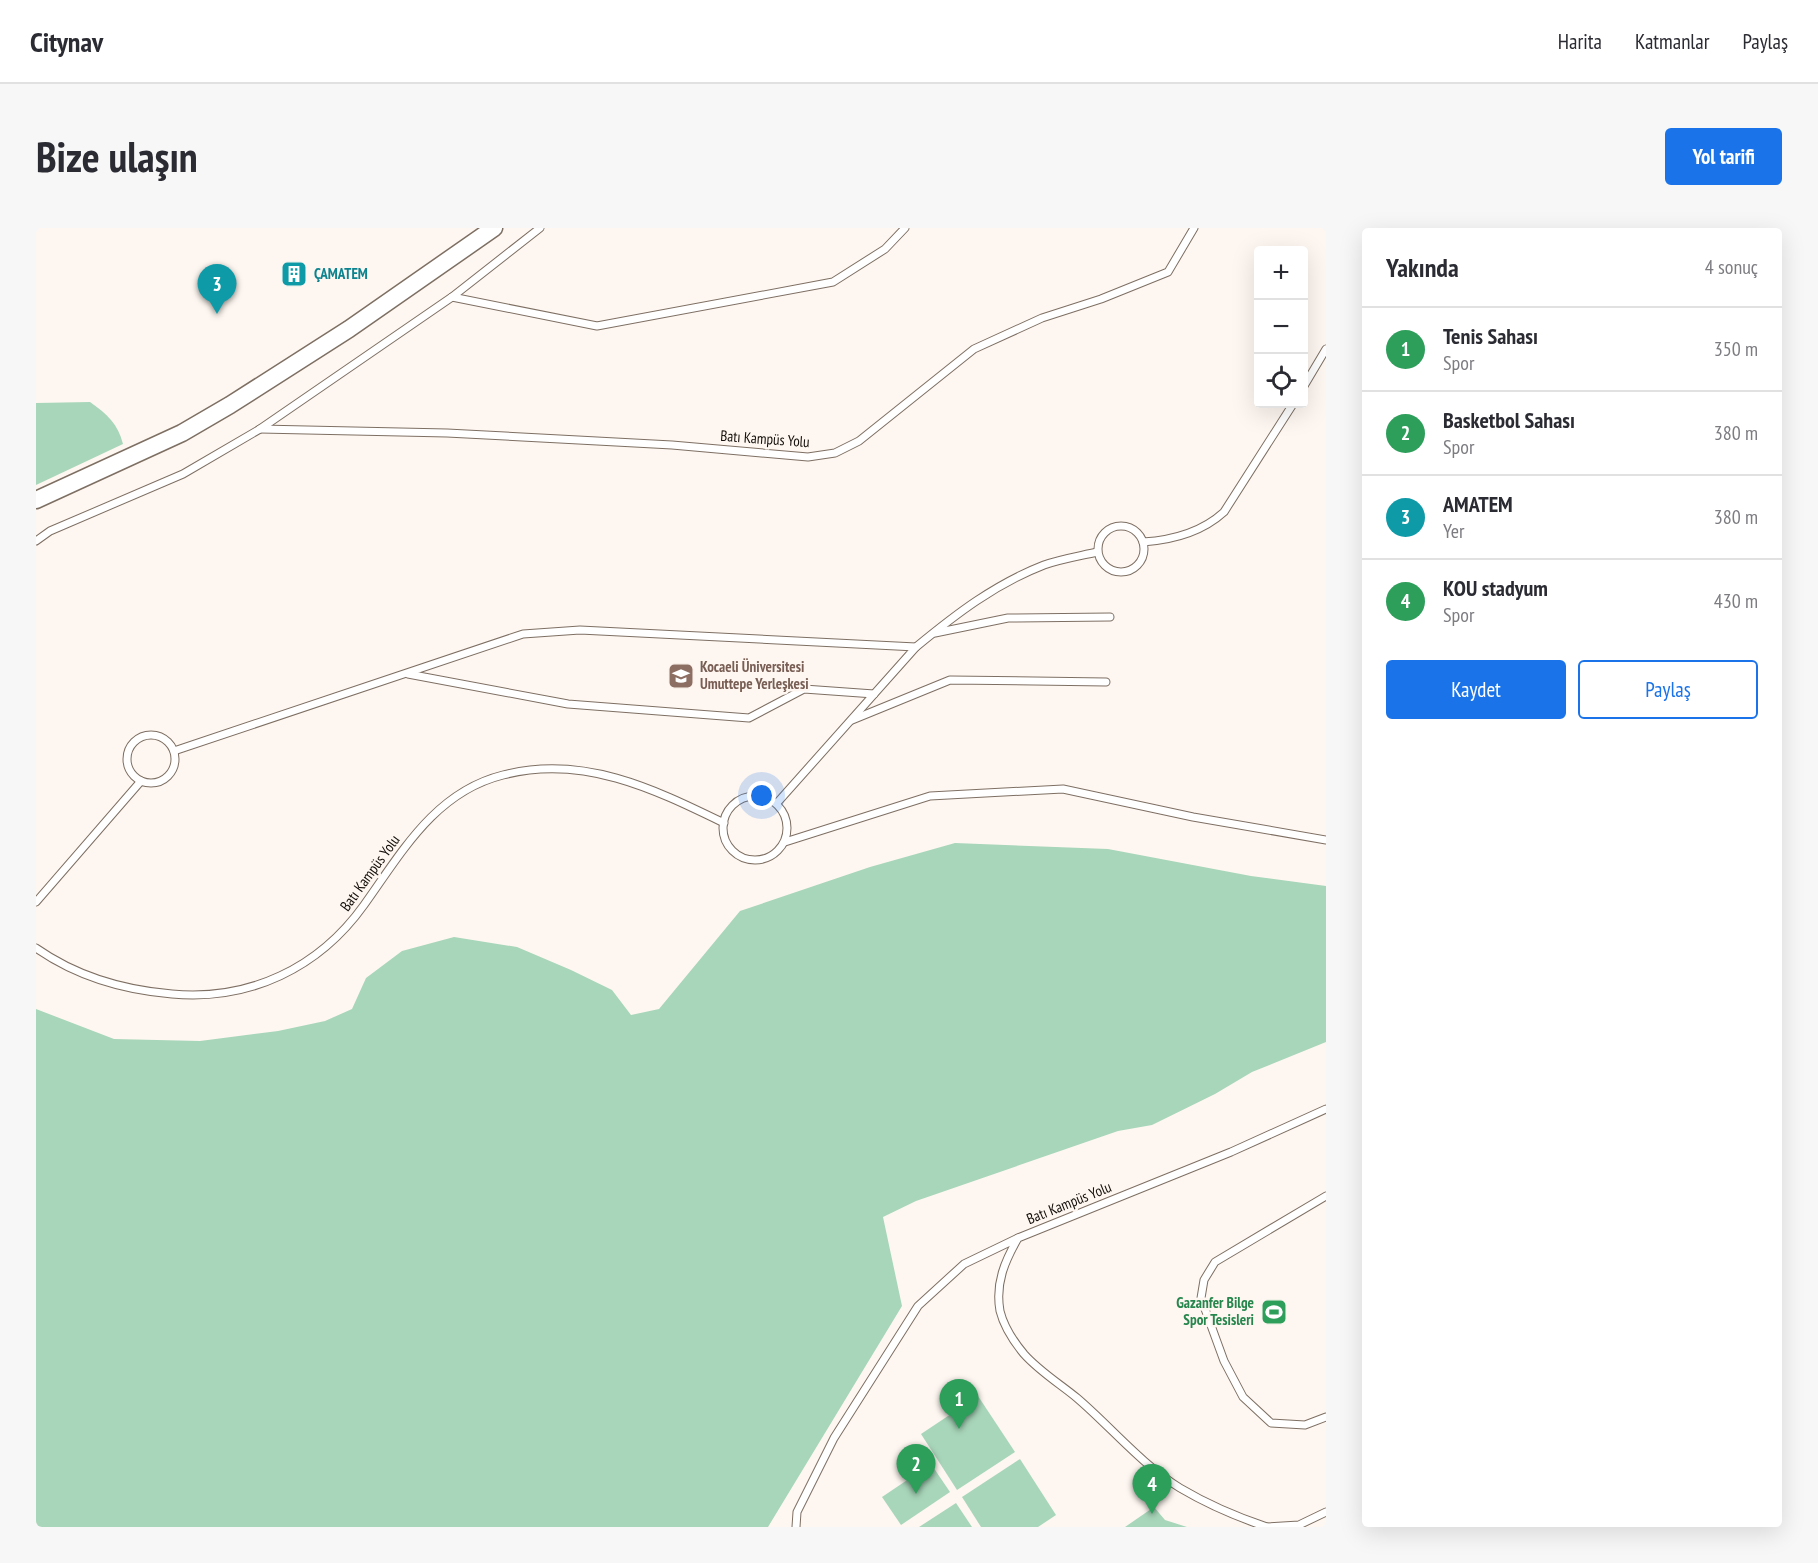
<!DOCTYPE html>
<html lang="tr">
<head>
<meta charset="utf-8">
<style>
  body { margin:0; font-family:"PT Sans Narrow",sans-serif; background:#f7f7f7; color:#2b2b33 }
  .controls { position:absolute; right:18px; top:18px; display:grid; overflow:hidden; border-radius:6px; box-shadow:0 6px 24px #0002 }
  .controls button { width:54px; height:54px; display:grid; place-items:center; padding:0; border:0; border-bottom:2px solid #e1e1e2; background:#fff; color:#2b2b33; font:30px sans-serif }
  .you { position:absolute; left:726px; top:568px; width:21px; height:21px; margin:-15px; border:4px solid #fff; border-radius:50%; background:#1a73e8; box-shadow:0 0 0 9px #1a73e833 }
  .badge { display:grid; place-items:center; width:39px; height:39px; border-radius:50%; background:#1a73e8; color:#fff; font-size:20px; font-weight:700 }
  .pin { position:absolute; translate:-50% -50px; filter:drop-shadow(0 2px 3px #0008) }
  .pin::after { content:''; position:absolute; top:32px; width:21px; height:18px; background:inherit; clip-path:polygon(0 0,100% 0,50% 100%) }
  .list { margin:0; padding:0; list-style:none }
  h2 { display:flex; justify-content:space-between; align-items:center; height:78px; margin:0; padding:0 24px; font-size:26px }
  h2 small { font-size:20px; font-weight:400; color:#7c7c81 }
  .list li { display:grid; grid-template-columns:39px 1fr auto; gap:18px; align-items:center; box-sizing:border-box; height:84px; padding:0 24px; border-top:2px solid #e1e1e2 }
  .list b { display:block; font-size:22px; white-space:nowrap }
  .list p { margin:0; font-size:20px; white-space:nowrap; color:#7c7c81 }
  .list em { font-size:20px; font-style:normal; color:#7c7c81 }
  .actions { display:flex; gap:12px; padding:18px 24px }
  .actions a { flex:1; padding:14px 0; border:2px solid #1a73e8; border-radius:6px; text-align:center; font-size:21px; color:#1a73e8 }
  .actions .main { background:#1a73e8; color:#fff }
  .icon { flex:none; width:33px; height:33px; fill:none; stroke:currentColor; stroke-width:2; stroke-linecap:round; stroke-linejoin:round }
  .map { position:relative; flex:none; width:1290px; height:1299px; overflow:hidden; border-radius:6px }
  header { display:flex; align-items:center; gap:36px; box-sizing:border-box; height:84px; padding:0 30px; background:#fff; border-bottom:2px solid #e1e1e2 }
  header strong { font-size:28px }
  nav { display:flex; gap:33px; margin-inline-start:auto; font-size:21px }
  .intro { display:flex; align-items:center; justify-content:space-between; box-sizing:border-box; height:144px; padding:0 36px }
  h1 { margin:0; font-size:42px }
  .button { padding:15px 27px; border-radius:6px; background:#1a73e8; color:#fff; font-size:21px; font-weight:700 }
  main { display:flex; gap:36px; padding:0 36px }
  aside { flex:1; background:#fff; border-radius:6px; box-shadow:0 6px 24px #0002 }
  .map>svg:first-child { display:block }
  .green { fill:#a8d6ba }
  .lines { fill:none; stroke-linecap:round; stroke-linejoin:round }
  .service-casing { stroke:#7e6f63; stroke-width:9 }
  .tertiary-casing { stroke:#7e6f63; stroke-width:19 }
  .service { stroke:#fff; stroke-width:7 }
  .tertiary { stroke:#fff; stroke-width:16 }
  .labels { text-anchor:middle; stroke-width:5; stroke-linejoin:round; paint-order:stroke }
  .culture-label { font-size:15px; font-weight:bold; fill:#0d838f; stroke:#fef7f1; text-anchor:start }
  .street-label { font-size:15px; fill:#150f0b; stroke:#fef7f1 }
  .education-label { font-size:15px; font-weight:bold; fill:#785e54; stroke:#fef7f1; text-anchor:start }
  .leisure-label { font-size:15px; font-weight:bold; fill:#27864d; stroke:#fef7f1; text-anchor:end }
</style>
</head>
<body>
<header>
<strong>Citynav</strong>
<nav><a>Harita</a><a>Katmanlar</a><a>Paylaş</a></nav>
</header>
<div class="intro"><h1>Bize ulaşın</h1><a class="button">Yol tarifi</a></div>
<main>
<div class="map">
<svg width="1290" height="1299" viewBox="0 0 1290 1299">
  <rect width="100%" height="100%" fill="#fef7f1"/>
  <g class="green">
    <path d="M54 174C71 186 82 196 87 216L0 257V175Z"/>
    <polygon points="919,615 1072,621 1215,648 1290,658 1290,814 1216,844 1179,866 1116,897 1082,903 880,973 847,989 866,1078 732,1299 0,1299 0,781 78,811 164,813 242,803 289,793 316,781 330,750 366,723 418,709 481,719 535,742 576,762 595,787 623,781 704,683 834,639"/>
    <polygon points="942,1168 979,1224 921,1262 885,1206"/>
    <polygon points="984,1231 1020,1287 1002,1299 945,1299 926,1269"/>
    <polygon points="895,1236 914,1264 865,1297 846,1269"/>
    <polygon points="920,1275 936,1299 883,1299"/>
    <polygon points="1118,1279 1129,1292 1151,1299 1089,1299"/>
  </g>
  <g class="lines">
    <g class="service-casing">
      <g id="service">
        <polyline points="416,69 561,98 797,54 849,21 869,0"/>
        <polyline points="1268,158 1290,121"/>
        <polyline points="224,201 411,205 636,217 772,229 799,225 823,213 938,121 1006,90 1065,71 1132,44 1158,0"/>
        <circle cx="1085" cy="321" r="23"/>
        <polyline points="0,313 14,303 147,246 224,201 416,69 504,0"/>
        <path d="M1107 314C1137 312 1166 304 1188 284L1257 176"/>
        <polyline points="899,405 972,390 1074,389"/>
        <path d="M880 419C920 386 959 356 1008 337 1025 331 1044 328 1061 324"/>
        <polyline points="372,446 532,476 713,490 768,461 838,466"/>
        <polyline points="816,492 914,452 1070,454"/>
        <circle cx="115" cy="531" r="24"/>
        <polyline points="138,523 487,406 544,402 880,419 741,575"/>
        <circle cx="719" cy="600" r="32"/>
        <polyline points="749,614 894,568 1027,561 1157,589 1290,612"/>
        <polyline points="0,674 105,553"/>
        <path d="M0 720C40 748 88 762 136 766 214 773 283 740 328 677 366 624 399 564 467 547 547 526 618 561 688 595"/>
        <polyline points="1290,968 1179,1034 1168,1052 1165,1070 1188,1133 1207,1169 1235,1195 1269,1197 1290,1189"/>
        <polyline points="760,1299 761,1284 798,1210 882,1078 928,1036 982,1010"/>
        <path d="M1231 1299C1201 1289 1171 1276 1144 1260 1105 1236 1075 1199 1041 1170 1024 1156 1003 1143 988 1126 978 1114 968 1099 964 1083 959 1055 969 1033 982 1010L1195 924 1290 881"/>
        <polyline points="1231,1299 1263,1297 1290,1284"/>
      </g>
    </g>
    <g class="tertiary-casing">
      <polyline id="tertiary" points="0,272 146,205 194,177 313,101 458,0"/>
    </g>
    <use href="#service" class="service"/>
    <use href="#tertiary" class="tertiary"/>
  </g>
  <defs>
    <g id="building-square" transform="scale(1.35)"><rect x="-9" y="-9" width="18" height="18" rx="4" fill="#0f9aa8" stroke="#fef7f1"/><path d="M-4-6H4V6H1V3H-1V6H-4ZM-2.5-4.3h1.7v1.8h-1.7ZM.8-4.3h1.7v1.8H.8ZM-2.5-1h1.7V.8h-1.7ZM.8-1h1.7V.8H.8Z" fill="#fff"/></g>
    <g id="university-square" transform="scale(1.35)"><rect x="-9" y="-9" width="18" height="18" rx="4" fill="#8d6e63" stroke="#fef7f1"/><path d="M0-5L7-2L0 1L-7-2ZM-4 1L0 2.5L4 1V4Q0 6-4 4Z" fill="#fff"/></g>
    <g id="stadium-square" transform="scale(1.35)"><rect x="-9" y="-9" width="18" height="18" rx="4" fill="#2e9e5b" stroke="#fef7f1"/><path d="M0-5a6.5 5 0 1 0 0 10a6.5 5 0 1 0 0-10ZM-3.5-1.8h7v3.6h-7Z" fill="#fff"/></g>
  </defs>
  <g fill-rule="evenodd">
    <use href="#building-square" x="258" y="46"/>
    <use href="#university-square" x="645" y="448"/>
    <use href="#stadium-square" x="1238" y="1084"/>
  </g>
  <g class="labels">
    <g class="culture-label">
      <text x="278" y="51">ÇAMATEM</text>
    </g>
    <g class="street-label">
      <text transform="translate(729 211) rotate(4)" y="5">Batı Kampüs Yolu</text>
      <text transform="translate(334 645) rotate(-54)" y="5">Batı Kampüs Yolu</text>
      <text transform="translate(1033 975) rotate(-22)" y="5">Batı Kampüs Yolu</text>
    </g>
    <g class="education-label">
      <text x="664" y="444">Kocaeli Üniversitesi<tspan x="664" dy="17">Umuttepe Yerleşkesi</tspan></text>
    </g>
    <g class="leisure-label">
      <text x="1218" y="1080">Gazanfer Bilge<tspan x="1218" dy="17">Spor Tesisleri</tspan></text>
    </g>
  </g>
</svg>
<div class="controls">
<button>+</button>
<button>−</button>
<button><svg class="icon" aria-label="locate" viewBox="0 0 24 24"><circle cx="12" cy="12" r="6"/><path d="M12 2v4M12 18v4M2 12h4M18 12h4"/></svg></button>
</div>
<div class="you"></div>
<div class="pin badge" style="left:923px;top:1201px;background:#2e9e5b">1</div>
<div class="pin badge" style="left:880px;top:1266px;background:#2e9e5b">2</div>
<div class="pin badge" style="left:181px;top:86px;background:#0f9aa8">3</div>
<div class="pin badge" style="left:1116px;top:1286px;background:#2e9e5b">4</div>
</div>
<aside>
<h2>Yakında<small>4 sonuç</small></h2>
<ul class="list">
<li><span class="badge" style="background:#2e9e5b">1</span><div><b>Tenis Sahası</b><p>Spor</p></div><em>350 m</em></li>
<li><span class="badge" style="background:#2e9e5b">2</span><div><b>Basketbol Sahası</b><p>Spor</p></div><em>380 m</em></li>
<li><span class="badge" style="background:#0f9aa8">3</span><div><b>AMATEM</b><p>Yer</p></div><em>380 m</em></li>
<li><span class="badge" style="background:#2e9e5b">4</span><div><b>KOU stadyum</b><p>Spor</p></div><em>430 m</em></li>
</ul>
<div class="actions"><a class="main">Kaydet</a><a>Paylaş</a></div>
</aside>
</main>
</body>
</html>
